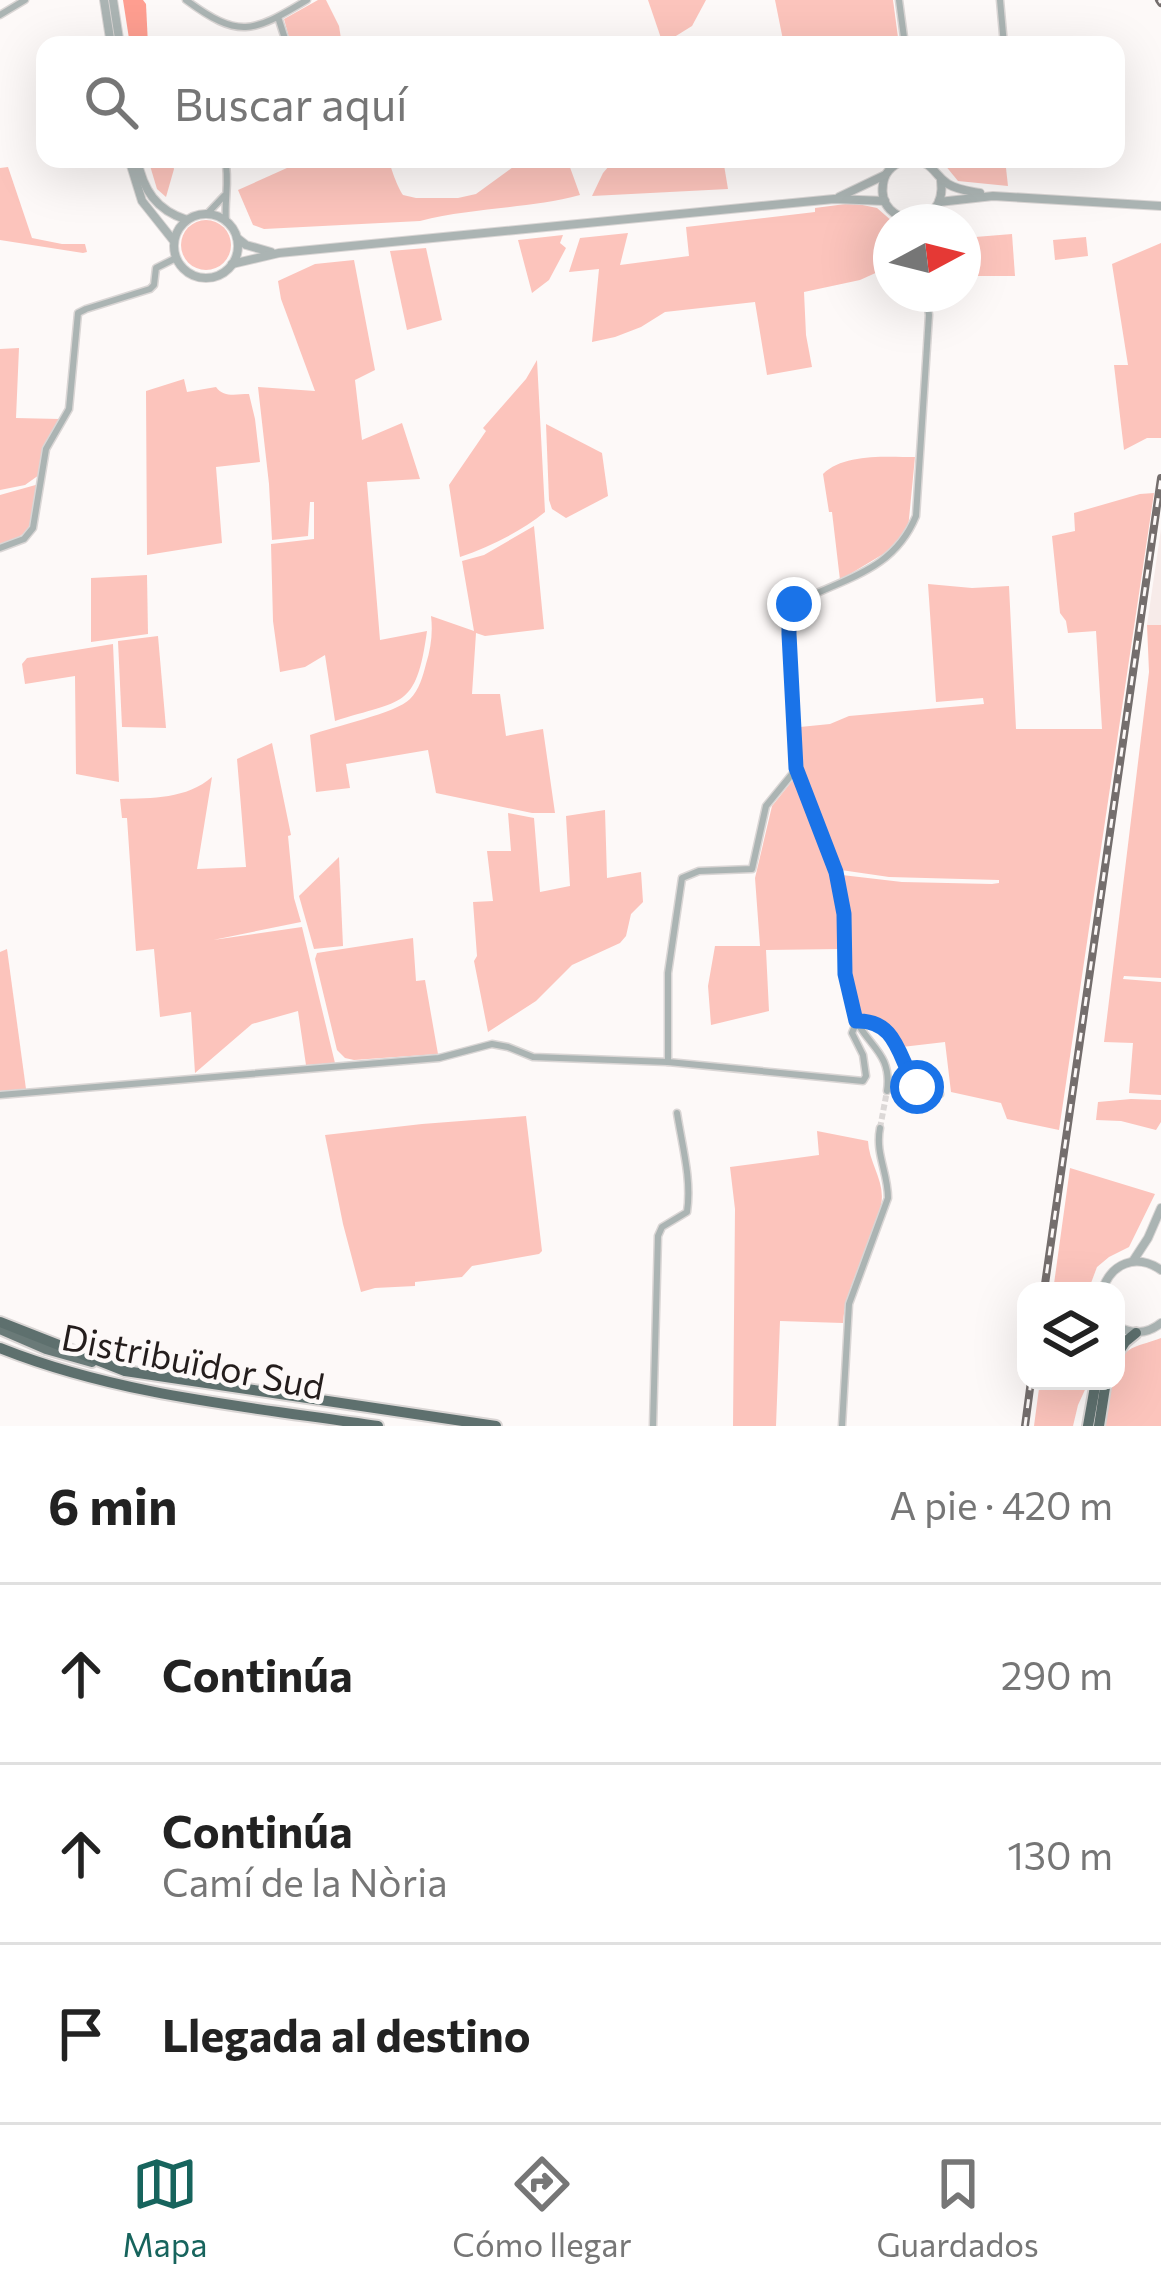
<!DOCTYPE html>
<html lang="es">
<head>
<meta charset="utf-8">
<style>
  body { margin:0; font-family:Commissioner,sans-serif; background:#f2f2f2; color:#222 }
  .controls { position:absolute; right:36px; bottom:36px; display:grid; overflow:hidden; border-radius:24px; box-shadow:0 12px 48px #0002 }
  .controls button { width:108px; height:108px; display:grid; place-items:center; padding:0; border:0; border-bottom:3px solid #e0e0e0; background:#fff; color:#222; font:60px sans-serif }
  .compass { position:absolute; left:873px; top:204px; width:108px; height:108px; border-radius:50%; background:#fff; box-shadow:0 12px 48px #0002; rotate:83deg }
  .stop { position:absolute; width:36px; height:36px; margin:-27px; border:9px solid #1a73e8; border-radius:50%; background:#fff }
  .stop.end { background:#1a73e8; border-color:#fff; box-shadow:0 3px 12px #0008 }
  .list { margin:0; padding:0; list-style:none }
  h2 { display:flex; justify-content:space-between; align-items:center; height:156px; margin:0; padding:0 48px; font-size:51px }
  h2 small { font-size:39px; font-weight:400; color:#767676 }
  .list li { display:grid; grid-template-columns:78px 1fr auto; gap:36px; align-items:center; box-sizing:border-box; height:180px; padding:0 48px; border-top:3px solid #e0e0e0 }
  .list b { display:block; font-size:45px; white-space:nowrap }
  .list p { margin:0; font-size:39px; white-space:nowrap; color:#767676 }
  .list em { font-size:39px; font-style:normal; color:#767676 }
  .icon { flex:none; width:66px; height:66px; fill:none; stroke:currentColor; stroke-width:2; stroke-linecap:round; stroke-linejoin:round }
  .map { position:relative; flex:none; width:1161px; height:1426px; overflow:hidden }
  .search { position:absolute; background:#fff; box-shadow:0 12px 48px #0002; left:36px; right:36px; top:36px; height:132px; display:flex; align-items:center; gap:30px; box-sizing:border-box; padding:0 42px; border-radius:24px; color:#767676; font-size:45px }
  .sheet { height:696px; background:#fff }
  nav { display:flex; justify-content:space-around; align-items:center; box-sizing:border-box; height:168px; border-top:3px solid #e0e0e0; background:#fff; font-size:33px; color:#767676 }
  nav a { display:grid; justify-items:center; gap:6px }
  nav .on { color:#17645d }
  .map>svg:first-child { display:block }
  .built { fill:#f7ebe9 }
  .green { fill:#fcc4bc }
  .forest { fill:#fe9e90 }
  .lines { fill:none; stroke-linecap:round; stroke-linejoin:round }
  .minor-tunnel { stroke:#dcd8d7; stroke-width:6; stroke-dasharray:6 3; stroke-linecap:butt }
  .minor-casing { stroke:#dad6d5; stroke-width:9 }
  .tertiary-casing { stroke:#dad6d5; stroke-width:10 }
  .primary-casing { stroke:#dad6d5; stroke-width:14 }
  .trunk-casing { stroke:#dad6d5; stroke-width:14 }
  .minor { stroke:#abb4b3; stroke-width:6 }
  .tertiary { stroke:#abb4b3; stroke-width:8 }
  .primary { stroke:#6a7a78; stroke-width:10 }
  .trunk { stroke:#5e706e; stroke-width:10 }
  .rail-casing { stroke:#746e6d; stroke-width:8 }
  .rail { stroke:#fdf9f8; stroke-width:3; stroke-dasharray:9; stroke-linecap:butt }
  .route { stroke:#1a73e8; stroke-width:15 }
  .labels { text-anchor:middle; stroke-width:9; stroke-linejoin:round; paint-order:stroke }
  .street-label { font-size:36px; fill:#241d1c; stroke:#fdf9f8 }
</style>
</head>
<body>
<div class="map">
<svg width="1161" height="1426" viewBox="0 0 1161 1426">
  <rect width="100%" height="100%" fill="#fdf9f8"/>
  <polygon class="built" points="1161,529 1161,625 1147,625"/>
  <g class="green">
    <polygon points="318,0 326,0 339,26 342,45 291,45 284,19"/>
    <polygon points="648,0 706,0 692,26 663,44"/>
    <polygon points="775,0 893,0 899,45 784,45"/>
    <polygon points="148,159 171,159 174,169 166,197 157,189"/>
    <path d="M307 159H389C390 167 398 188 403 195L416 198H458L476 194 524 159H567L580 195C528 209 473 207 420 221L264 229 253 225 238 190Z"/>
    <polygon points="615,159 723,159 728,189 592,196 603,173"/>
    <polygon points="940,159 1005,159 1008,186 958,181"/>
    <polygon points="8,167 32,238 62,244 85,244 87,252 83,253 0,240 0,168"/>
    <polygon points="853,203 877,208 893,222 891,222 891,266 860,280 804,292 806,335 812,367 767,375 755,302 665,312 641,327 615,337 592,342 599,269 569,272 580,238 628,233 620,265 689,256 686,227 815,212 815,208"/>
    <circle cx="206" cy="245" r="25"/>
    <polygon points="1012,234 1015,276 963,276 963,238"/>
    <polygon points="563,235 560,243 566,248 549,280 532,293 518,240"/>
    <polygon points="1086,237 1088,256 1055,260 1053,240"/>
    <polygon points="1161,243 1161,438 1147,438 1124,450 1114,365 1128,365 1112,264"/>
    <polygon points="426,248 442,320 407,330 390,251"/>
    <path d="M354 260 375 370 355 380 362 440 402 423 420 479 367 482 380 640 427 631C416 710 403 699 335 721L325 655 305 667 280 672 273 621 271 544 314 539V502H310L308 536 272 540 269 484 258 387 315 391 281 299 278 281 315 264Z"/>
    <polygon points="19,348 16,418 60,419 42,454 39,475 25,485 0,490 0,349"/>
    <path d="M537 360 545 512C520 532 490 547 460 557L449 485 486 431 483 428 526 379Z"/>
    <path d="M184 379 187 392 216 387C224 398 236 394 249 394L255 419 260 462 216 467 222 543 147 555 146 391Z"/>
    <polygon points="546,424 602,453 608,496 566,518 552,509 549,500"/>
    <path d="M915 457 908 529 885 553 840 580 832 512H829L823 474C844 453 887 457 915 457Z"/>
    <path d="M39 484C33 518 37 534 0 545V495Z"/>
    <path d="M1154 493 1059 1130 1007 1119 1001 1103 951 1092 945 1042 902 1047 887 1023 859 1016C846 969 853 921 842 875L902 882 992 884 999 883V880L889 877 841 870 801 769 800 727 830 724 849 716 984 704 983 698 936 702 928 584 972 588 1009 586 1016 729H1102L1096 631 1068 633 1066 621 1060 613 1052 536 1075 531 1074 513 1140 494Z"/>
    <path d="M534 526 544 629 485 636 476 633 472 694H500L506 736 543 729 555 813H532L436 793 428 750 346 764 350 788 316 792 310 735C332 727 397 713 410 699 419 690 423 676 426 664 431 648 433 632 431 616L474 631 462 561 484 555Z"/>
    <polygon points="147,575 148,634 91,642 91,578"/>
    <polygon points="1147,625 1161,625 1161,978 1124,976 1123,979 1161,982 1161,1095 1129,1093 1133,1043 1104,1042 1149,672"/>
    <polygon points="158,636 166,728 122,727 118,641"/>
    <polygon points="113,644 119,782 76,774 75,676 25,684 22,664 27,658"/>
    <path d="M272 743 291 835 288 836 294 898 301 922 213 940 302 927 335 1063 306 1065 298 1011 252 1024 195 1073 191 1012 160 1017 154 949 136 951 127 818H122L120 799C152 798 187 799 212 777L197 869 246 867 237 759Z"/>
    <polygon points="796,776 835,875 839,896 841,949 766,950 769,1011 711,1025 708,986 715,946 760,946 755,878 772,806"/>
    <polygon points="605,810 607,878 641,872 643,902 631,914 626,936 620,943 572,965 536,1001 488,1032 474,961 477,956 473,902 493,901 487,851 511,851 508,813 534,818 540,892 570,886 566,816"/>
    <polygon points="339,857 343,946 314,949 299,896"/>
    <polygon points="413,938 416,981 425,980 438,1054 354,1060 345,1058 337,1050 315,959 317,953"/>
    <polygon points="7,949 26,1089 0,1091 0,952"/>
    <polygon points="1131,1099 1161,1100 1161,1122 1156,1130 1121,1121 1096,1120 1098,1102"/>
    <polygon points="526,1116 542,1251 539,1254 472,1266 462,1277 415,1282 415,1286 375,1288 361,1292 343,1224 325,1135 422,1124"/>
    <path d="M817 1131 868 1141C869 1164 886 1182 881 1205 874 1246 846 1280 843 1323L780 1321 776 1426H733L735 1209 730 1167 819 1155Z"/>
    <polygon points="1070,1168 1155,1194 1129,1247 1109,1257 1097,1267 1088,1291 1053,1291"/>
    <path d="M1161 1338V1426H1104L1111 1381H1116C1116 1346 1135 1348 1161 1338Z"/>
    <polygon points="1040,1381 1089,1381 1078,1405 1073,1426 1034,1426"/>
  </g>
  <polygon class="forest" points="123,0 143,0 146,4 148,45 130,45"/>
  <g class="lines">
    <polyline class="minor-tunnel" points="880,1128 887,1091"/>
    <g class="minor-casing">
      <g id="minor">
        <path d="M186 0C239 39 252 33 307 0"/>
        <polyline points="899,0 905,45"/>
        <polyline points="1000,0 1004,45"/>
        <polyline points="0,15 25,0"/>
        <polyline points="278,17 287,45"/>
        <path d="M225 159C230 180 224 200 226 221"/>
        <polyline points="207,214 224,196"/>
        <polyline points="0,548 24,539 33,528 46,449 69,409 78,313 86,309 150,289 154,285 156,268 176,258"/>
        <path d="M797 768C815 810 835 855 842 899 847 936 842 974 852 1010 863 1045 893 1050 887 1091"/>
        <path d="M668 1062V973L682 878 699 871 752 869 766 806 797 768 789 634V616L794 604C843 578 893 572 916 516L929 315 926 294"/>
        <path d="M0 1095 439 1058 492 1044 508 1047 533 1057 668 1062 863 1081 866 1076 863 1055 852 1033 857 1021C876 1020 894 1036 903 1054 907 1063 907 1075 913 1083 919 1092 930 1092 940 1094"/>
        <path d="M653 1426 658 1236 662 1227 687 1212C692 1180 682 1145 677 1113"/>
        <path d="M842 1426 849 1304 888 1198C888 1172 875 1154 880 1128"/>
      </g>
    </g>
    <g class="tertiary-casing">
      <g id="tertiary">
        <polyline points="104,0 111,45"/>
        <polyline points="113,0 120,45"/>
        <polyline points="129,159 142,201 173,240"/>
        <path d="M137 159C143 190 156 210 187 220"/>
        <path d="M909 159C896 163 885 169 883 184 876 228 948 234 941 180"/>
        <path d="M913 159C935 164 933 174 948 184 958 190 969 191 980 193"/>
        <polyline points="839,197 885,175"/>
        <polyline points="939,202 993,196 1161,206"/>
        <circle cx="206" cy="246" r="32"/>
        <polyline points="237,238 246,245 271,252"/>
        <polyline points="232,264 279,253 834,199 885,201"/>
        <polyline points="1133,1261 1148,1238 1161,1208"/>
        <path d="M1102 1291C1111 1263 1136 1253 1161 1270"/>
        <path d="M1116 1326C1132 1334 1146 1335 1161 1323"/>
      </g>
    </g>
    <g class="primary-casing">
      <polyline id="primary" points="0,1329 46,1349 92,1362"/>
    </g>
    <g class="trunk-casing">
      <g id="trunk">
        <polyline points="0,1322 125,1371 496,1426"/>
        <path d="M0 1348C120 1396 251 1407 378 1426"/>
        <polyline points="1116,1356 1125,1342 1136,1333"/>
        <polyline points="1088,1426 1096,1381"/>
        <polyline points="1099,1426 1106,1381"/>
      </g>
    </g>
    <use href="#minor" class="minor"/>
    <use href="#tertiary" class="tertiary"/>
    <use href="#primary" class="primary"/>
    <use href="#trunk" class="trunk"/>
    <g class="rail-casing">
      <g id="rail">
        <polyline points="1159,0 1161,3"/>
        <polyline points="1044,1291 1161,478"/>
        <polyline points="1025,1426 1031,1381"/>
      </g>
    </g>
    <use href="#rail" class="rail"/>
  </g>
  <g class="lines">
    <path class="route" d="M794 604 789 616V634L796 768 836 872 844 914 845 974 856 1021C899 1019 899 1063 917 1087"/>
  </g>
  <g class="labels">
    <g class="street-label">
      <text transform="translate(193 1362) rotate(11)" y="13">Distribuïdor Sud</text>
    </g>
  </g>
</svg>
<div class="controls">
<button><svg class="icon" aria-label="layers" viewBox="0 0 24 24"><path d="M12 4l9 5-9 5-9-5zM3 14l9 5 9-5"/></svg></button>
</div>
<svg class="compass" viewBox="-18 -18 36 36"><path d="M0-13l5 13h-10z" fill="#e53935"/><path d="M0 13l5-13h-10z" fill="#767676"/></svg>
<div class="stop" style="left:917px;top:1087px"></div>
<div class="stop end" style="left:794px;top:604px"></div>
<div class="search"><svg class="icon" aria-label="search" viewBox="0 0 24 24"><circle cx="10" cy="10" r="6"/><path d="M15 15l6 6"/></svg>Buscar aquí</div>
</div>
<section class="sheet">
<h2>6 min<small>A pie · 420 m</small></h2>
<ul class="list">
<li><svg class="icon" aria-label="ahead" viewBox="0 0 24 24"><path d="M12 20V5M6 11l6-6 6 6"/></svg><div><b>Continúa</b></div><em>290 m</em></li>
<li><svg class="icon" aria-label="ahead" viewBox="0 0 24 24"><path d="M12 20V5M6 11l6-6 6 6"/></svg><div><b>Continúa</b><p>Camí de la Nòria</p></div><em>130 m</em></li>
<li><svg class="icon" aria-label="arrive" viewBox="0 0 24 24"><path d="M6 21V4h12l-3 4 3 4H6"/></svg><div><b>Llegada al destino</b></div></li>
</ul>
</section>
<nav>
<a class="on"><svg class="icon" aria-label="map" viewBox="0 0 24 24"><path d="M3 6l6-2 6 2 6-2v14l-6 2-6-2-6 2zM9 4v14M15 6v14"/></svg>Mapa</a>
<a><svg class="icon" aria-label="directions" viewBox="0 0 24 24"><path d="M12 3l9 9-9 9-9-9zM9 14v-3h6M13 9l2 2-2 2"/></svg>Cómo llegar</a>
<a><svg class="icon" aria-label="saved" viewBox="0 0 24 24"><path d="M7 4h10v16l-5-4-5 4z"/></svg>Guardados</a>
</nav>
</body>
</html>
